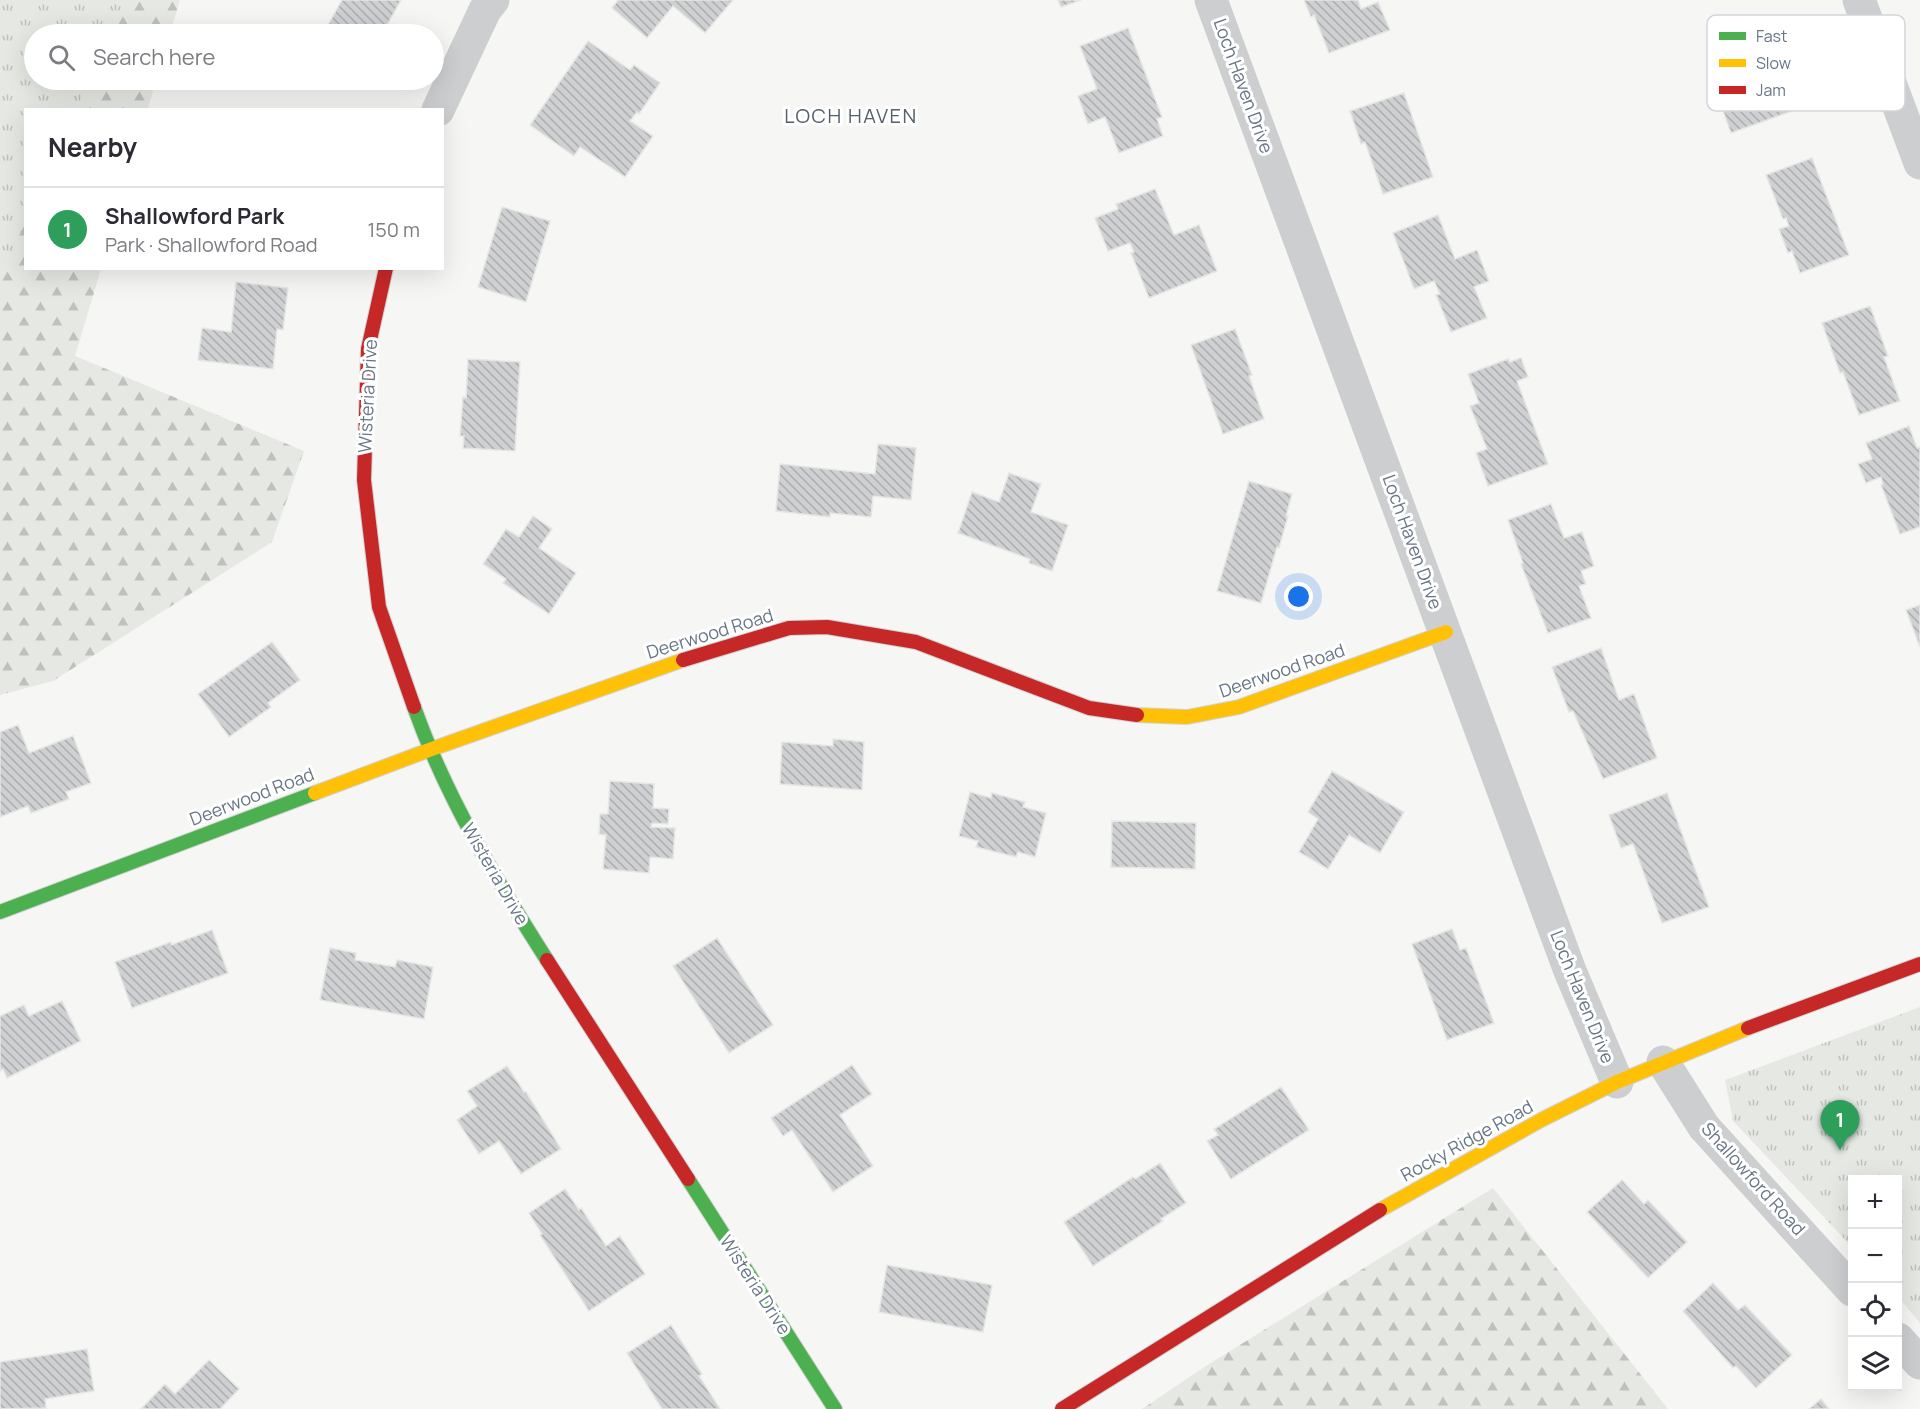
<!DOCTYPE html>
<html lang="en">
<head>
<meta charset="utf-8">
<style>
  body { margin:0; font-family:Manrope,sans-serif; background:#f2f2f3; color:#2b2b33 }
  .controls { position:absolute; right:18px; bottom:18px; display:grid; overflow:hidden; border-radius:0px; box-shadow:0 6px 24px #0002 }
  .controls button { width:54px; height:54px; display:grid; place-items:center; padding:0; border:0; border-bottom:2px solid #e1e1e2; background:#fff; color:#2b2b33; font:30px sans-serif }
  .you { position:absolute; left:1299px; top:597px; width:21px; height:21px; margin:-15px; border:4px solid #fff; border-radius:50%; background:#1a73e8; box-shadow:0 0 0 9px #1a73e833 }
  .badge { display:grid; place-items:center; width:39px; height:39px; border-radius:50%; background:#5c6169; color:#fff; font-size:20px; font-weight:700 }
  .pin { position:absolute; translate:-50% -50px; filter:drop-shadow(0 2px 3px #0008) }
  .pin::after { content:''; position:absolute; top:32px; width:21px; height:18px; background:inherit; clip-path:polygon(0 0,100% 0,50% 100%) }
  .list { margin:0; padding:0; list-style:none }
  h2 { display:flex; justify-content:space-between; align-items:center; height:78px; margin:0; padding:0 24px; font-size:26px }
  h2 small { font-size:20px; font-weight:400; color:#7c7c81 }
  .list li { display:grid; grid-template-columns:39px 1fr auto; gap:18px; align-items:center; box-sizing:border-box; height:84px; padding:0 24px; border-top:2px solid #e1e1e2 }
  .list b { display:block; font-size:22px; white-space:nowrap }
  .list p { margin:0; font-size:20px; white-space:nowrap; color:#7c7c81 }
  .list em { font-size:20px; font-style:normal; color:#7c7c81 }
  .icon { flex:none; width:33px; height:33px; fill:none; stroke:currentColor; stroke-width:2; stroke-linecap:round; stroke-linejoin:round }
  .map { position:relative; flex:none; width:1920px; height:1409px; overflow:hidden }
  .search { position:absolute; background:#fff; box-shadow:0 6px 24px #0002; left:24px; top:24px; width:420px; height:66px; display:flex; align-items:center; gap:15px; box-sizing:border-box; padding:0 21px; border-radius:33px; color:#7c7c81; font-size:22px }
  .panel { position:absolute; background:#fff; box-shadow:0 6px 24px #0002; left:24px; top:108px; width:420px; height:162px; border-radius:0px }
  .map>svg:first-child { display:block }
  .forest { fill:url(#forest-firs) }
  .park { fill:url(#park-tufts) }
  .building { fill:url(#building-back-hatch); stroke:#e6e6e5; stroke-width:1.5 }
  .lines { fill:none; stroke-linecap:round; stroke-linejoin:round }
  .fast-casing { stroke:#d2d3d4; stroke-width:16 }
  .slow-casing { stroke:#d2d3d4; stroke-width:16 }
  .jam-casing { stroke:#d2d3d4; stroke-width:16 }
  .street { stroke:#cccecf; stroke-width:33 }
  .fast { stroke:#4caf50; stroke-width:14 }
  .slow { stroke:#ffc107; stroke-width:14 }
  .jam { stroke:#c62828; stroke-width:14 }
  .labels { text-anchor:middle; stroke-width:6; stroke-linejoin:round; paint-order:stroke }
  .street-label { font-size:18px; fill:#677685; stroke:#fff }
  .neighbourhood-label { font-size:20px; letter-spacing:1.5px; fill:#54606a; stroke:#fff }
  .key { fill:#fff; stroke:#d1d6da; stroke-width:1.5 }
  .key-label { font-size:16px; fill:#677685 }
</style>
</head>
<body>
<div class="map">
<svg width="1920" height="1409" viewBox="0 0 1920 1409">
  <defs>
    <pattern id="forest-firs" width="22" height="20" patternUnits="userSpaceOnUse" patternTransform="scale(1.5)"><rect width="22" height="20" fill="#e6e9e3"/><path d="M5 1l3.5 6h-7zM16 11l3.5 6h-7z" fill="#bec1be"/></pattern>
    <pattern id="park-tufts" width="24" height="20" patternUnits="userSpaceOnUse" patternTransform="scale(1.5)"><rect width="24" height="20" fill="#e6e9e3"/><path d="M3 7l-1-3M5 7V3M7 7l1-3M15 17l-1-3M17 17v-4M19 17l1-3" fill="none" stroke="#bec1be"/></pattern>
    <pattern id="building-back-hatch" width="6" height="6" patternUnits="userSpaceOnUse" patternTransform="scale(1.5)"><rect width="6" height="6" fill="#ced0d1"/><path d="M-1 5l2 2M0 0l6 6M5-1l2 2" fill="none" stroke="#abadaf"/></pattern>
  </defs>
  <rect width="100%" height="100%" fill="#f6f6f5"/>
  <g class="forest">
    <polygon points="40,0 180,0 170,34 34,34 34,80 156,80 148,109 26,110 26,268 101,269 75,356 304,451 272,542 53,681 0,695 0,100"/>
    <polygon points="1493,1188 1668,1409 1142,1409 1206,1366"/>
  </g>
  <g class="park">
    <polygon points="0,0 125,0 109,34 34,34 34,80 89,80 76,109 26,110 25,222 0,279"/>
    <polygon points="1920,1007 1920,1323 1898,1297 1898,1180 1852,1180 1852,1247 1733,1121 1725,1080"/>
  </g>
  <g class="building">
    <polygon points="342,0 401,0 382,34 323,34"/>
    <polygon points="618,0 733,0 705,33 673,6 647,38 612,8"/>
    <polygon points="1058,0 1081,0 1061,7"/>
    <polygon points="1304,0 1358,0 1361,9 1378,2 1390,30 1329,53 1314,15 1311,17"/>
    <polygon points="1762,18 1781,69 1777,71 1792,111 1731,133 1713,83 1729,77 1714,36"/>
    <polygon points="1128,28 1162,117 1157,119 1163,136 1119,153 1105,117 1088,124 1078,96 1097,89 1080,46"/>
    <polygon points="588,41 630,70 634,65 660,83 639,114 637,112 630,121 653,136 625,177 580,147 574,156 530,125"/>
    <polygon points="1404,93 1433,177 1383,194 1365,142 1361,144 1350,111"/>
    <polygon points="1812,158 1849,255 1800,273 1792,251 1788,253 1779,229 1789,226 1786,218 1783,219 1766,175"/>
    <polygon points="1155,189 1174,235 1199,225 1217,271 1149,298 1131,253 1134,252 1130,243 1108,251 1095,218 1118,209 1116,204"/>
    <polygon points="502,207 550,221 526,302 478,287"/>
    <polygon points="1438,215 1455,259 1477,250 1489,281 1474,287 1487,318 1451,332 1436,295 1440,294 1434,281 1414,289 1393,233"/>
    <polygon points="236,282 288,288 283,330 277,329 273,369 198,360 202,328 231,332"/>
    <polygon points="1870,306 1888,356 1884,357 1900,401 1859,415 1843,372 1840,373 1822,323"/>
    <polygon points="1235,329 1252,375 1249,376 1264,419 1223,434 1191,345"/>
    <polygon points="1521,358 1528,377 1517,381 1548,464 1488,486 1476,453 1487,449 1470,406 1479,403 1468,374 1508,359 1510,362"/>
    <polygon points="468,359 520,362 515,451 463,448 464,436 460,436 463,397 466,398"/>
    <polygon points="1909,426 1917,448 1920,447 1920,527 1900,534 1881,485 1883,484 1881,477 1866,483 1858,464 1872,459 1866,443"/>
    <polygon points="878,444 916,448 911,500 873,496 871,517 830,513 830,517 776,511 780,464 875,474"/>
    <polygon points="1009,473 1041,484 1031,512 1068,525 1052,571 1029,563 1030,559 958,533 972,492 999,502"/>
    <polygon points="1249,481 1292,494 1286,516 1288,516 1279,548 1277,547 1261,603 1217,591"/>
    <polygon points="1551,504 1564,538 1582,532 1594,566 1581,571 1586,584 1579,586 1591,618 1548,633 1521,564 1523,563 1508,520"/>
    <polygon points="533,516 552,529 539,548 576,573 549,614 503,583 506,579 483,564 506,529 519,537"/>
    <polygon points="1920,605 1920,647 1906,610"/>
    <polygon points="272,642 300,680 268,703 271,707 229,737 198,694"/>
    <polygon points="1601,648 1619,700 1634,694 1657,758 1603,779 1573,711 1569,712 1552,667"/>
    <polygon points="18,725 29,753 73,736 91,783 66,792 69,799 31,813 28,806 0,817 0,732"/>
    <polygon points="833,739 864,742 862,790 780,784 782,742 833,746"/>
    <polygon points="1332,771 1404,812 1380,853 1349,835 1328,869 1299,852 1318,819 1308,812"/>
    <polygon points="610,781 654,784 653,808 669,809 668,824 652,823 651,827 675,828 673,859 650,857 649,873 603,869 606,835 599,834 600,814 608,814"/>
    <polygon points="970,792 991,798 992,793 1025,802 1023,807 1046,813 1035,857 1018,852 1016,857 976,847 978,841 959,836"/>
    <polygon points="1667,793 1709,907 1662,923 1633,844 1621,848 1609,815"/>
    <polygon points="1112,821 1196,823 1195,869 1111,867"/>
    <polygon points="1452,929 1460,950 1466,948 1494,1023 1447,1040 1412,944"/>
    <polygon points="212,930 228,973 132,1008 115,962 171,942 171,945"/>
    <polygon points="717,938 773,1025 729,1053 673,966"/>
    <polygon points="330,948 356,953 355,960 395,967 397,960 433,967 424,1019 320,1000"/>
    <polygon points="62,1001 81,1041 7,1078 3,1069 0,1071 0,1016 24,1005 29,1016"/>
    <polygon points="852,1065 872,1094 840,1115 873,1166 833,1192 792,1130 783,1136 771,1118"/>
    <polygon points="507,1066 524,1092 526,1092 561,1149 521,1174 499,1141 479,1154 457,1120 477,1106 467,1091"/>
    <polygon points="1281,1087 1309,1130 1231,1179 1207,1141 1218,1135 1214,1129"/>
    <polygon points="1160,1163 1186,1203 1161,1219 1163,1221 1093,1266 1064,1222 1133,1177 1135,1179"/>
    <polygon points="1622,1180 1644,1204 1648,1200 1687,1242 1648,1278 1587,1212"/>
    <polygon points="565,1189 579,1210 581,1208 606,1246 620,1236 645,1274 589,1311 540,1235 542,1234 529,1213"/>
    <polygon points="887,1265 992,1285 983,1332 879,1312"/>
    <polygon points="1713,1283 1738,1310 1745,1305 1792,1355 1756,1388 1736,1366 1733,1368 1683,1311"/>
    <polygon points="671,1325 702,1374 699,1376 720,1409 662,1409 627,1353"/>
    <polygon points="87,1349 94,1391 45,1399 46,1408 0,1409 0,1362"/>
    <polygon points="209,1360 239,1389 220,1409 141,1409 165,1384 175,1394"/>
    <polygon points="1821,1399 1829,1409 1809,1409"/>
  </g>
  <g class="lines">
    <g class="fast-casing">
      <g id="fast">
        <path d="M414 707C446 797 496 880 547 960"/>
        <polyline points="0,912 315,793"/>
        <polyline points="688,1179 835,1409"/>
      </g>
    </g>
    <g class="slow-casing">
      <g id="slow">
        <polyline points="1137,715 1187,717 1239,707 1446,632"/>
        <polyline points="315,793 429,750 683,660"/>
        <polyline points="1380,1210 1543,1119 1617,1082 1748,1028"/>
      </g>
    </g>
    <g class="jam-casing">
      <g id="jam">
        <polyline points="386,268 368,349 364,480 379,607 414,707"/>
        <polyline points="683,660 789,628 827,627 916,642 1089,708 1137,715"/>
        <polyline points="547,960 688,1179"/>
        <polyline points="1748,1028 1920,964"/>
        <polyline points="1062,1409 1380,1210"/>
      </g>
    </g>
    <g class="street">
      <polyline points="1211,0 1570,971 1617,1082"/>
      <polyline points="1859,0 1920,163"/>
      <polyline points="438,110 485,10 493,0"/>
      <polyline points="1663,1062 1704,1127 1852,1290"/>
      <polyline points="1898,1339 1920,1363"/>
    </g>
    <use href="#fast" class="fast"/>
    <use href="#slow" class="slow"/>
    <use href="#jam" class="jam"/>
  </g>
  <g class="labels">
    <g class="street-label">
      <text transform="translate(1243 86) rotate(70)" y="6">Loch Haven Drive</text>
      <text transform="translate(368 396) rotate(-87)" y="6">Wisteria Drive</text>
      <text transform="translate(1412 542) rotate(70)" y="6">Loch Haven Drive</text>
      <text transform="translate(710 634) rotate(-17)" y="6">Deerwood Road</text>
      <text transform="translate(1282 671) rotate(-19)" y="6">Deerwood Road</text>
      <text transform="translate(252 797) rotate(-21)" y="6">Deerwood Road</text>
      <text transform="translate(495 874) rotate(60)" y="6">Wisteria Drive</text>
      <text transform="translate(1582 997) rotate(68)" y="6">Loch Haven Drive</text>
      <text transform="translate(1467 1141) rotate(-29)" y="6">Rocky Ridge Road</text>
      <text transform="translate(1753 1179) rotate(48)" y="6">Shallowford Road</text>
      <text transform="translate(755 1285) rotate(57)" y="6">Wisteria Drive</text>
    </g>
    <g class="neighbourhood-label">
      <text x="851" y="123">LOCH HAVEN</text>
    </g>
  </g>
  <rect x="1707" y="15" width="198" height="96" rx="9" class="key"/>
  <rect x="1719" y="32" width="27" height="8" fill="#4caf50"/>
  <rect x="1719" y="59" width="27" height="8" fill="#ffc107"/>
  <rect x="1719" y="86" width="27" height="8" fill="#c62828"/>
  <g class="key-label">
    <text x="1756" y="42">Fast</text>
    <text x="1756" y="69">Slow</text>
    <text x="1756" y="96">Jam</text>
  </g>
</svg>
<div class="controls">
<button>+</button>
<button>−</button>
<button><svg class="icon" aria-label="locate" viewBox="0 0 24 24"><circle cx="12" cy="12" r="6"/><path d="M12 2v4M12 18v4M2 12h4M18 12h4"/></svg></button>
<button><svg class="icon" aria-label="layers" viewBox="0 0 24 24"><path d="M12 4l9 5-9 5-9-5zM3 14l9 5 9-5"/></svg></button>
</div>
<div class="you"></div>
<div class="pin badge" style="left:1840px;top:1150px;background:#2e9e5b">1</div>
<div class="search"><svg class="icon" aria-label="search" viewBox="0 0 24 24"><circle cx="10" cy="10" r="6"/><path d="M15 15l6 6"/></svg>Search here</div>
<section class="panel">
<h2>Nearby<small></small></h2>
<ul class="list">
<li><span class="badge" style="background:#2e9e5b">1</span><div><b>Shallowford Park</b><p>Park · Shallowford Road</p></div><em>150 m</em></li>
</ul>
</section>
</div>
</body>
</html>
